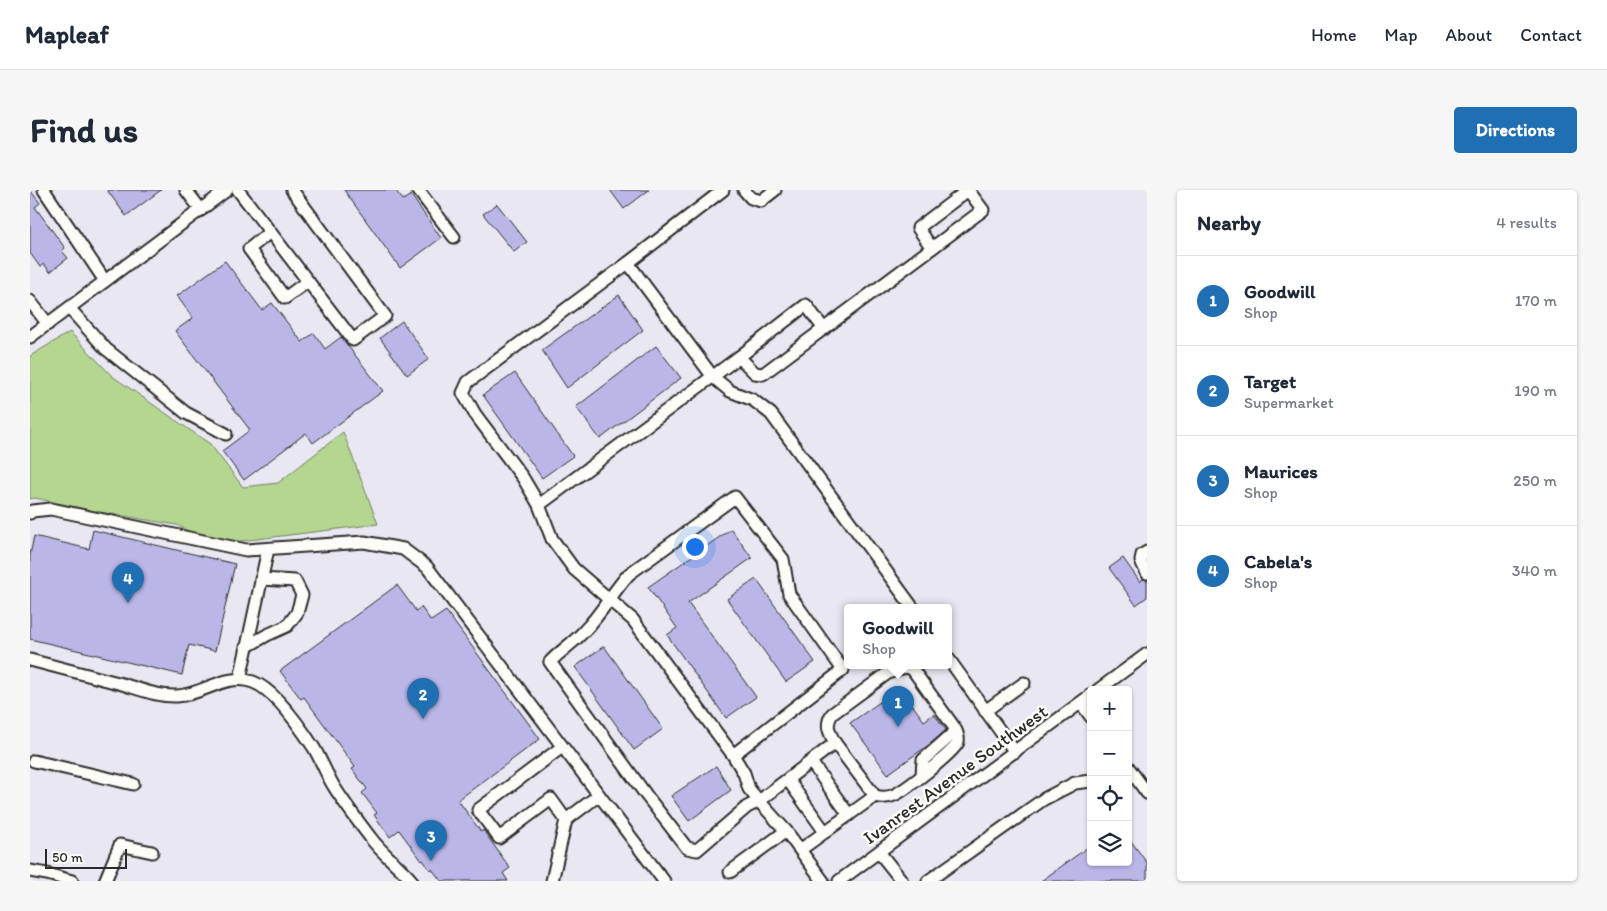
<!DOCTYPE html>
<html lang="en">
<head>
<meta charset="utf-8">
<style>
  body { margin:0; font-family:Itim,sans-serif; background:#f6f6f7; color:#1f2937 }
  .controls { position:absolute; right:15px; bottom:15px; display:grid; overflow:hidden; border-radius:5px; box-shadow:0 1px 4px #0004 }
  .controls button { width:45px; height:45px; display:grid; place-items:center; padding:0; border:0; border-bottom:1px solid #e0e1e3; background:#fff; color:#1f2937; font:25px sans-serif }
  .scale { position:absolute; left:15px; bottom:12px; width:82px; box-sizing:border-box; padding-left:5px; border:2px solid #2b2b2b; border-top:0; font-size:14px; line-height:18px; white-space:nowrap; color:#2b2b2b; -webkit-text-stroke:4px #fdfcf7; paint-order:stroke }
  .you { position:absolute; left:664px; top:356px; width:18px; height:18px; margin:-12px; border:4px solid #fff; border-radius:50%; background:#1a73e8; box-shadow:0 0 0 8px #1a73e833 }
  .badge { display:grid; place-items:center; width:32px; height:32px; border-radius:50%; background:#1f6fb2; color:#fff; font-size:16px; font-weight:700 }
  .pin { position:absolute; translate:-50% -41px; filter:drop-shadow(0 1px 2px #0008) }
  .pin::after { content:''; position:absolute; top:26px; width:18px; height:15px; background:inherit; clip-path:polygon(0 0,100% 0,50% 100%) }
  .popup { position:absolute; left:814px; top:414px; width:108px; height:65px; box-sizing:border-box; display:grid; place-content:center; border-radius:5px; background:#fff; filter:drop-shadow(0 1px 4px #0005); font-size:16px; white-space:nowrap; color:#747a83 }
  .popup b { font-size:19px; color:#1f2937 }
  .popup::after { content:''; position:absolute; left:50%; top:100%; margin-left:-10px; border:10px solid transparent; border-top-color:#fff }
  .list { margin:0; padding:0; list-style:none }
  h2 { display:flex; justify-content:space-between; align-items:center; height:65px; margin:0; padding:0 20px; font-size:21px }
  h2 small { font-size:16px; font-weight:400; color:#747a83 }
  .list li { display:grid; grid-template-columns:32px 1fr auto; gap:15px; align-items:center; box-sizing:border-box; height:90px; padding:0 20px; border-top:1px solid #e0e1e3 }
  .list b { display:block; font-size:19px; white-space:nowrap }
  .list p { margin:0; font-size:16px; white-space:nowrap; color:#747a83 }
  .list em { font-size:16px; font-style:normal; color:#747a83 }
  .icon { flex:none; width:28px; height:28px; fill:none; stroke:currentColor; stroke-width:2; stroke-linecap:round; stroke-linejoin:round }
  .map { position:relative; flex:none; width:1117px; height:691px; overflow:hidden; border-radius:5px }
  header { display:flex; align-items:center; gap:30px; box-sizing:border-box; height:70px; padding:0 25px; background:#fff; border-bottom:1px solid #e0e1e3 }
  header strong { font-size:24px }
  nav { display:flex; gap:28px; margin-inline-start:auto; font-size:18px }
  .intro { display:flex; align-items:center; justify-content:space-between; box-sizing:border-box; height:120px; padding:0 30px }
  h1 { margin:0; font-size:35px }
  .button { padding:12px 22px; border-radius:5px; background:#1f6fb2; color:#fff; font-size:18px; font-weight:700 }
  main { display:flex; gap:30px; padding:0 30px }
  aside { flex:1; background:#fff; border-radius:5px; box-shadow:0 1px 4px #0004 }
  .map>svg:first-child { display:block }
  .green { fill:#b5d690; stroke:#70805e }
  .building { fill:#bab7e8; stroke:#2b2b2b }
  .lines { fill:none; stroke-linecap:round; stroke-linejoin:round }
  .minor-casing { stroke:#2b2b2b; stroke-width:15 }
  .minor { stroke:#fdfcf7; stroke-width:11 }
  .labels { text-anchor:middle; stroke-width:5; stroke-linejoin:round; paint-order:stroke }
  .street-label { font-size:19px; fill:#2b2b2b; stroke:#fdfcf7 }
</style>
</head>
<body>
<header>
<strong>Mapleaf</strong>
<nav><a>Home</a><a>Map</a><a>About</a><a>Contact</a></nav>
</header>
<div class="intro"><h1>Find us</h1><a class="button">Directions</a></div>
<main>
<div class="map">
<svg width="1117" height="691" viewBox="0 0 1117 691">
  <rect width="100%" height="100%" fill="#e9e7f2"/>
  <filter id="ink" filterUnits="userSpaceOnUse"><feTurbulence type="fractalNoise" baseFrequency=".02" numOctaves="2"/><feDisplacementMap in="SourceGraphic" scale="10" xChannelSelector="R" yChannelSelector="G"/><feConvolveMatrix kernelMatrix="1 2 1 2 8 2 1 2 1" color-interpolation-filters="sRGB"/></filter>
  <g filter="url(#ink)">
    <polygon class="green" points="40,142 82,186 180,254 213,297 248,293 313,242 348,334 195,353 172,348 147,335 64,321 5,308 0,309 0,166"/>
    <g class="building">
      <polygon points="0,0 10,13 5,17 35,58 32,61 38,68 20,82 14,74 10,77 0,63"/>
      <polygon points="77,0 131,0 96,26"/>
      <polygon points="314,0 365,0 373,10 381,5 411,48 370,78"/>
      <polygon points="580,0 619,0 594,19"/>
      <polygon points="467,14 497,52 484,62 453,24"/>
      <polygon points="195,71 232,120 242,113 272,152 284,143 295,159 311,147 353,201 283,253 276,243 214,290 192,261 220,240 145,141 163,128 147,106"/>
      <polygon points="589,105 613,140 537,198 512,160"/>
      <polygon points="372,131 399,169 377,185 350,148"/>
      <polygon points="626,156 651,188 570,249 546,217"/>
      <polygon points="485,183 543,266 512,288 453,205"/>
      <polygon points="701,339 722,368 658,413 726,507 696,528 637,445 647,438 618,397"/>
      <polygon points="63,340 205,374 185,461 159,455 152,485 0,449 0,365 4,346 59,359"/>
      <polygon points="1093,368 1110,392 1113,389 1117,390 1117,407 1106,415 1079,378"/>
      <polygon points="726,389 785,472 756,492 697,409"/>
      <polygon points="367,395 386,421 391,417 401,431 416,421 510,549 428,610 451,642 453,640 480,678 473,683 478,691 411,691 402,679 400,680 393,670 392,671 369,640 360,647 344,625 347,623 332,603 337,599 322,579 325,577 274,507 271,509 250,481"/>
      <polygon points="574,456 633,539 604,560 545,477"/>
      <polygon points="870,498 894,531 904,524 916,540 900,554 858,584 820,533"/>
      <polygon points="686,576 701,600 659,631 641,606"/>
      <polygon points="1098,647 1117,673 1117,691 1011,691 1061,655 1061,672 1098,672"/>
    </g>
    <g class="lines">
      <g class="minor-casing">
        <g id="minor">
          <polyline points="14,0 75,91"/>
          <polyline points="156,0 171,20"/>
          <polyline points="208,0 323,150 355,126 262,0"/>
          <polyline points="388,0 424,47"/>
          <polyline points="714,0 721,8 731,11 745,0"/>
          <polyline points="240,42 219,59 255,108 278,91"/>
          <polyline points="902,58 888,38 938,0"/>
          <polyline points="598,73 693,0"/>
          <polyline points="0,111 18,134"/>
          <polyline points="39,118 76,159 156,223 196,244"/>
          <polyline points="0,147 197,0"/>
          <polyline points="709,167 776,115 794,139"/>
          <polyline points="509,315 709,167 725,183 733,184 953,20 938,0"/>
          <polyline points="0,323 2,321 21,319 216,360 334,352 373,359 397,377 634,691"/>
          <polyline points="1117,362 1112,365 1111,371 1117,383"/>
          <polyline points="216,457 237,445 257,436 267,423 272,405 265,391 231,389"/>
          <polyline points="918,468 985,562"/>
          <path d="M0 470C30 478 61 486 92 494 109 499 129 507 147 506 173 505 196 482 223 492 245 500 271 538 284 558 291 570 296 583 303 595 314 613 327 630 340 647 352 664 369 675 382 691"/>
          <polyline points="210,489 238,359"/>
          <polyline points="1068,500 1117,464"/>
          <polyline points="1051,513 1061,527"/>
          <polyline points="955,521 994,493"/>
          <path d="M805 553C799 542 795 535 802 524L858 483 872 478 878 477 883 480 924 537C927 542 929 547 928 552 926 561 874 601 864 605 858 608 852 608 845 606"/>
          <path d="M703 565 813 480 759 404 753 369 705 307 599 384C583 401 572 423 555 440 545 452 531 460 520 472L616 605 657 658 667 660 717 617 729 611 719 599 714 583 703 565 603 430 544 379 522 349 509 315 493 288 445 224 433 203 438 192 598 73 683 187 700 201 723 210 741 224 883 418"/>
          <polyline points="4,571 103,594"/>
          <polyline points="781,572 819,625"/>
          <polyline points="1098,577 1117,603"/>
          <polyline points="892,585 893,570 926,541"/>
          <polyline points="758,590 795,642"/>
          <polyline points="536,630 569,605"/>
          <polyline points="770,660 845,606 805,553 729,611 756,641 793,691"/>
          <polyline points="849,662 872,691"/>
          <polyline points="0,681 17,684 42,691"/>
          <polyline points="700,682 756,641"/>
          <polyline points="75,691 90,655 122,662"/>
          <polyline points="522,691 536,630 521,609 469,648 448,620 532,557"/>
          <polyline points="809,691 1061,505"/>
          <polyline points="898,691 1014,609 1045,593 1061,591"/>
        </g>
      </g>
      <use href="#minor" class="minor"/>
    </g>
  </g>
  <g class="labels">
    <g class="street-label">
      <text transform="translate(925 584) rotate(-36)" y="7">Ivanrest Avenue Southwest</text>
    </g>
  </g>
</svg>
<div class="controls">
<button>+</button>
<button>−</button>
<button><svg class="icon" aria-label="locate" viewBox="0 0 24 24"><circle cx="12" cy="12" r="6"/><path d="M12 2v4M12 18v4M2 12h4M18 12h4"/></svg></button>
<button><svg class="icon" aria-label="layers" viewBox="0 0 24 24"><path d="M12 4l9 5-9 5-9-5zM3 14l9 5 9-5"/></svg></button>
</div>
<div class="scale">50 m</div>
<div class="you"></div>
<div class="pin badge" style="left:868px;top:537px">1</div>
<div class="popup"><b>Goodwill</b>Shop</div>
<div class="pin badge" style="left:393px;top:529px">2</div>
<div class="pin badge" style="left:401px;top:671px">3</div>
<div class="pin badge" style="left:98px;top:413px">4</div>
</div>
<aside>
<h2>Nearby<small>4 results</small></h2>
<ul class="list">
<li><span class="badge">1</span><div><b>Goodwill</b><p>Shop</p></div><em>170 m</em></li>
<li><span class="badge">2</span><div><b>Target</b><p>Supermarket</p></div><em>190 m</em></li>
<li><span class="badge">3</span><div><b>Maurices</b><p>Shop</p></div><em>250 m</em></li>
<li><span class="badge">4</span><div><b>Cabela's</b><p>Shop</p></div><em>340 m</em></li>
</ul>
</aside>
</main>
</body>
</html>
